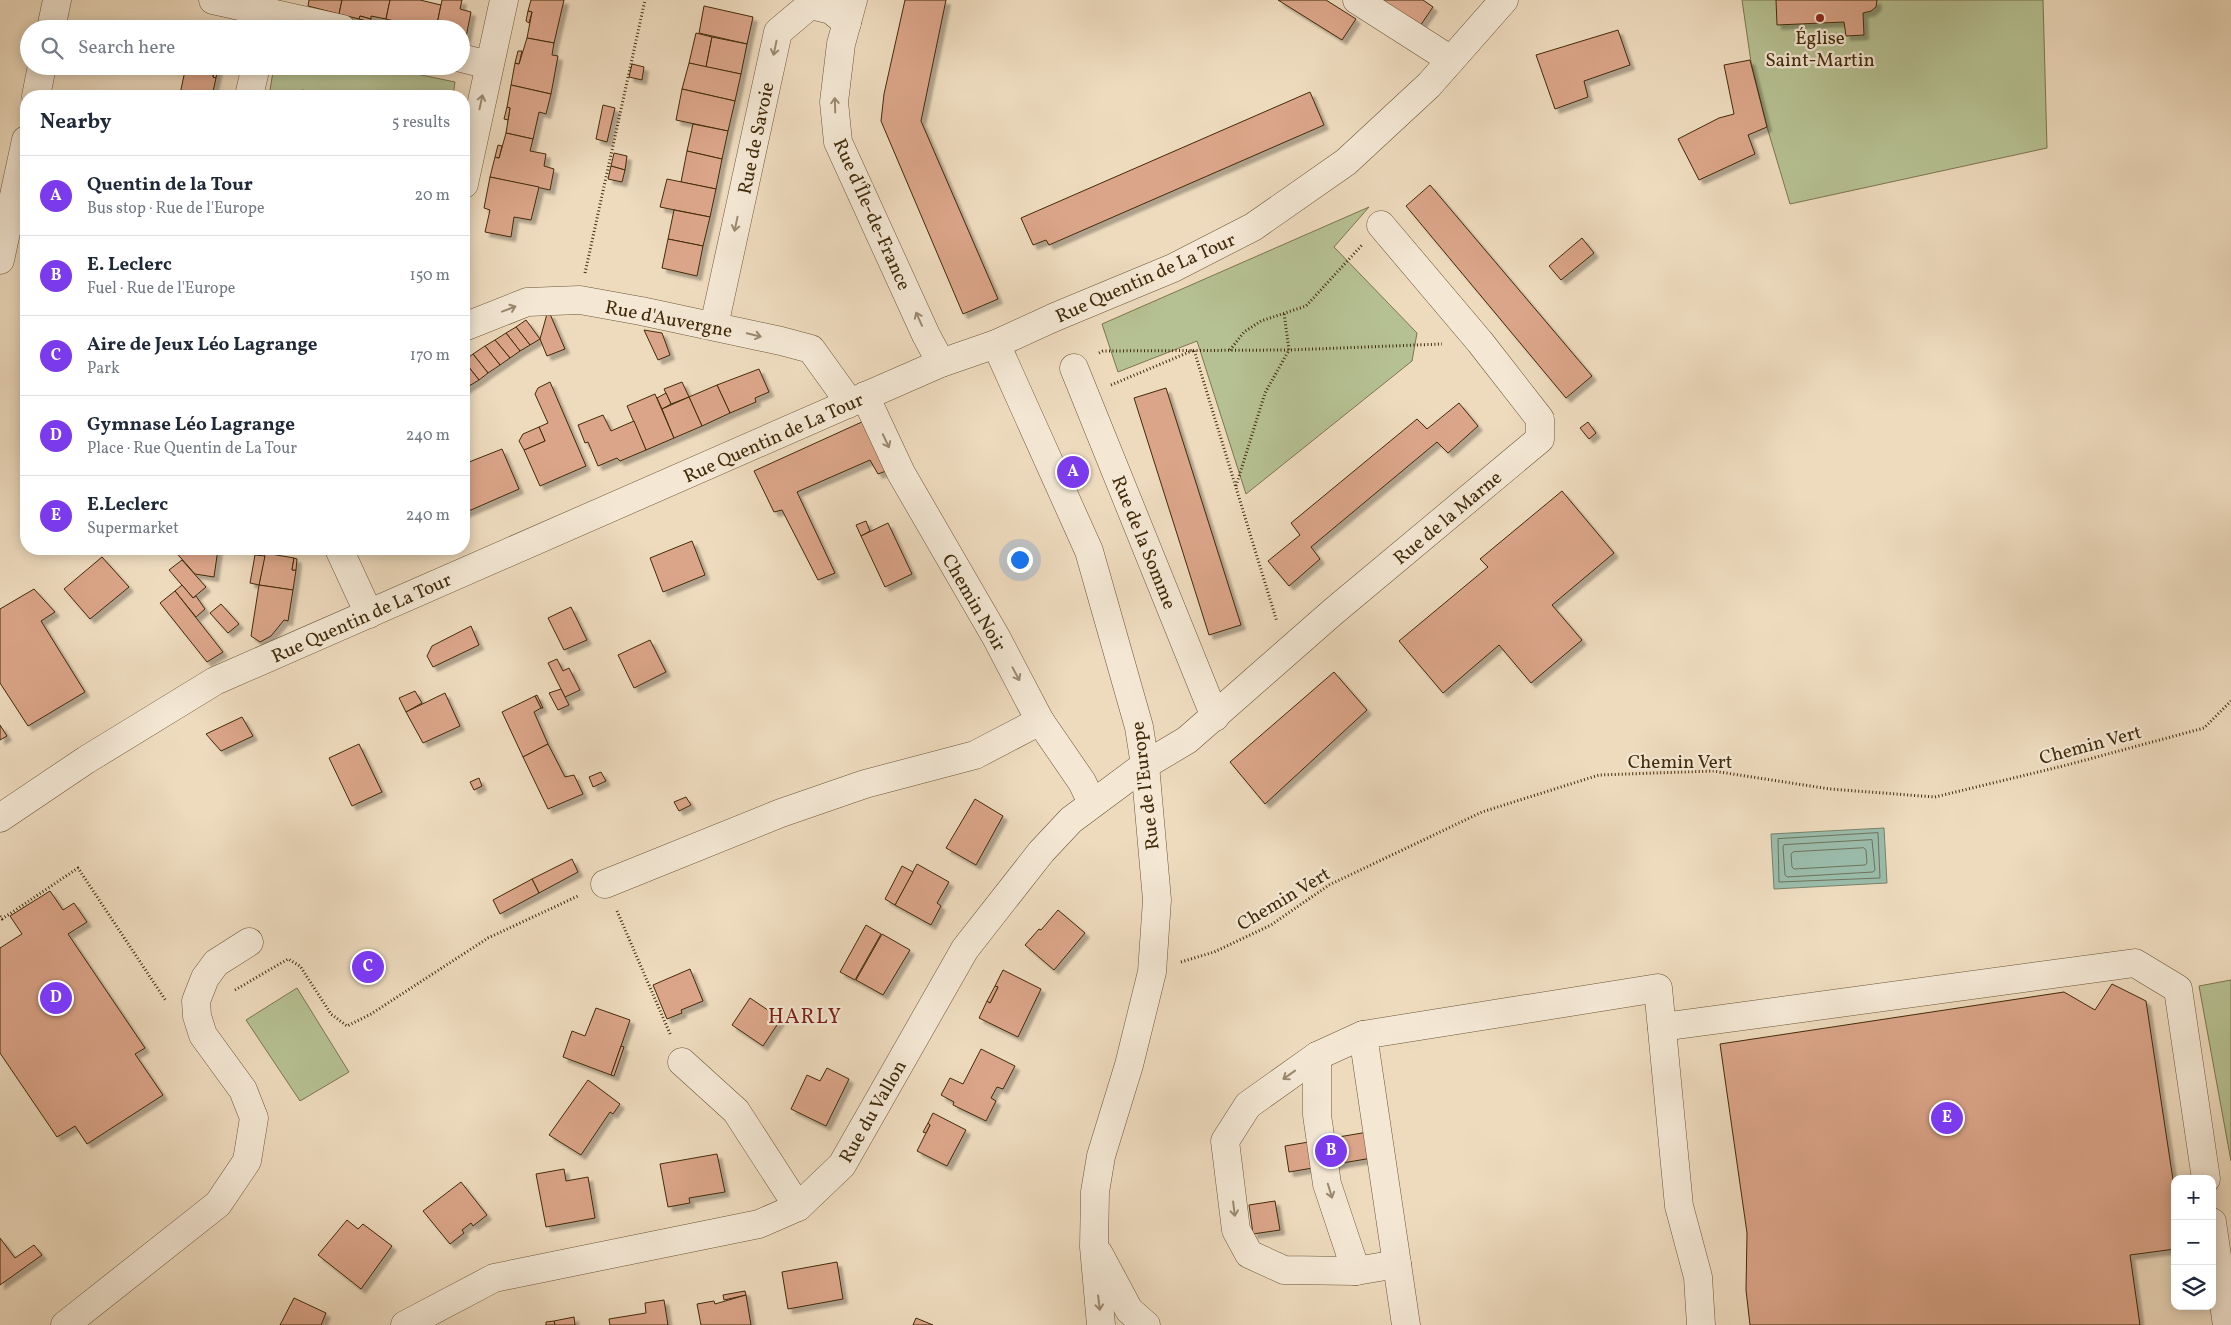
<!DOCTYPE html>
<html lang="en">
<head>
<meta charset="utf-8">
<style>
  body { margin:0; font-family:Vollkorn,serif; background:#f6f6f7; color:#1f2937 }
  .controls { position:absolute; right:15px; bottom:15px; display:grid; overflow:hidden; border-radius:10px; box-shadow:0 2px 12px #0003 }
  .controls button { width:45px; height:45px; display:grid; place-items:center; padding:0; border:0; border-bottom:1px solid #e0e1e3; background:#fff; color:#1f2937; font:25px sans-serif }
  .you { position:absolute; left:1019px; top:559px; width:18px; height:18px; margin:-12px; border:4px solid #fff; border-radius:50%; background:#1a73e8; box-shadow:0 0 0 8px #1a73e833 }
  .badge { display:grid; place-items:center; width:32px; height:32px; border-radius:50%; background:#7c3aed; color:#fff; font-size:16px; font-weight:700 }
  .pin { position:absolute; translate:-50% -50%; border:2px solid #fff; box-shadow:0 1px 5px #0006 }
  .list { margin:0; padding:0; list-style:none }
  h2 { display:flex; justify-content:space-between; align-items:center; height:65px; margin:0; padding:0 20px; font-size:21px }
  h2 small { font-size:16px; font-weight:400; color:#747a83 }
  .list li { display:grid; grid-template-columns:32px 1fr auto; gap:15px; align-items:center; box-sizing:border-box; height:80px; padding:0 20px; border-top:1px solid #e0e1e3 }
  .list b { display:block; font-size:19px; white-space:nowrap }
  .list p { margin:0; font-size:16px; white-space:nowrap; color:#747a83 }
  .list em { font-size:16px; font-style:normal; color:#747a83 }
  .icon { flex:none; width:28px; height:28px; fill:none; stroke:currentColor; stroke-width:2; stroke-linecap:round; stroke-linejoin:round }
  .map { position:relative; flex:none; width:2231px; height:1325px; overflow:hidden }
  .search { position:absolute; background:#fff; box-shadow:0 2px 12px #0003; left:20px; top:20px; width:450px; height:55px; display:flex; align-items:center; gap:12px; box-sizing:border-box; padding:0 18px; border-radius:28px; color:#747a83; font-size:19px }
  .panel { position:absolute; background:#fff; box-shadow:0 2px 12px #0003; left:20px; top:90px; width:450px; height:465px; border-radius:20px }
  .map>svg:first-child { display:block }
  .green { fill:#b6c193; stroke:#7c764e }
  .water { fill:#9bbcab; stroke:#77826a }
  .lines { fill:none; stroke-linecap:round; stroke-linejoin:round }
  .shore { stroke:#6e735a; stroke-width:1 }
  .building { fill:#dba589; stroke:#412a09; filter:url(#shadow) }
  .minor-casing { stroke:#6c5636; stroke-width:29 }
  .path { stroke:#412a09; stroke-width:3; stroke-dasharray:1 2.5; stroke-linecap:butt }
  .minor { stroke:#f4e8d5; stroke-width:28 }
  .oneway { stroke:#9a896f }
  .poi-dot { fill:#8f2418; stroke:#f4e8d5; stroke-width:2 }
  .labels { text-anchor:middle; stroke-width:4.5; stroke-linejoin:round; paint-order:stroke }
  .poi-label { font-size:19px; fill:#412a09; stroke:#f4e8d5 }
  .street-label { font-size:19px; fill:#412a09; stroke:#f4e8d5 }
  .quarter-label { font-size:21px; letter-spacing:1px; fill:#7a1f14; stroke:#f4e8d5 }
</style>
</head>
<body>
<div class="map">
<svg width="2231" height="1325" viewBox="0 0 2231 1325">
  <defs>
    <filter id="shadow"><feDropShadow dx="4.5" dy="4.5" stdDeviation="1" flood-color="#0004"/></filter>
  </defs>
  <rect width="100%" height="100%" fill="#eedbbe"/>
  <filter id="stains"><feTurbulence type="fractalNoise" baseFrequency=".004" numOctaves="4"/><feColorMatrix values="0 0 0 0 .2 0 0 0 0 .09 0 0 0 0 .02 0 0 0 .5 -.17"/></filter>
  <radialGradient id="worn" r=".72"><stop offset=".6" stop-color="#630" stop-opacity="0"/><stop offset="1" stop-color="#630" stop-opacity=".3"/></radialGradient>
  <g class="green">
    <polygon points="1742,0 2043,0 2047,148 1790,204 1767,127 1751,62"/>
    <polygon points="274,66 378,66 455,82 453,96 269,96"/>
    <polygon points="1369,207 1334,247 1417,333 1412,361 1246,494 1197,341 1118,372 1102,324"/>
    <polygon points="2231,980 2231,1161 2199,986"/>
    <polygon points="297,988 349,1072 300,1101 246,1020"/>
  </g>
  <polygon class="water" points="1884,828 1887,883 1774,889 1771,834"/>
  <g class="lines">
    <g class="shore">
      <polygon points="1878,833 1880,878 1779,882 1778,839"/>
      <polygon points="1872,840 1875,870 1873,872 1787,877 1785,875 1783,847 1784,845"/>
      <polygon points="1864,848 1866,850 1867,863 1865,865 1794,869 1792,867 1791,854 1793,852"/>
    </g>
  </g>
  <g class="building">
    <polygon points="309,0 342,0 339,14 308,6"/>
    <polygon points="342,0 390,0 386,19 371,16 371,19 360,16 359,19 339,14"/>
    <polygon points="390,0 420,0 441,5 436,29 401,29 402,23 386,19"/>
    <polygon points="442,0 462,0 460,9 471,12 465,42 461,41 461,29 436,29"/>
    <polygon points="531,0 564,0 554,43 527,38 532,12 528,11"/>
    <polygon points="905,0 946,0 921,121 998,299 963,314 881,121 884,94"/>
    <polygon points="1278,0 1326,0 1356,19 1342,40"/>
    <polygon points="1379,0 1423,0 1433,7 1420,26"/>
    <polygon points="1776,0 1877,0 1876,7 1871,11 1863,13 1864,35 1846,36 1844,22 1777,25"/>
    <polygon points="704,6 753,17 747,44 699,33"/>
    <polygon points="528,11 532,12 529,23 526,21"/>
    <polygon points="360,16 371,19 370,22 359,19"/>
    <polygon points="1618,30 1630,65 1584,81 1588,97 1555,109 1536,55"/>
    <polygon points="696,33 712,37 706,67 689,63"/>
    <polygon points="712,37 747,44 741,74 706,67"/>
    <polygon points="527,38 554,43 552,55 558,56 551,94 511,85 515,63 519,64"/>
    <polygon points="518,51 522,51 519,64 515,63"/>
    <polygon points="1750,60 1767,127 1748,135 1755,154 1699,180 1678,139 1719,118 1734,114 1724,65"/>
    <polygon points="689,63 741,74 735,101 682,89"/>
    <polygon points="632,64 644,67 642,80 629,77"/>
    <polygon points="186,66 214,66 213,77 216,78 212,96 180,94"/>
    <polygon points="215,68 218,69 216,78 213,77"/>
    <polygon points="511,85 551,94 546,114 539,112 533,139 506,133 510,108 507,107"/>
    <polygon points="682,89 735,101 728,131 676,120"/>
    <polygon points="302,90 316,94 316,96 301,96"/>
    <polygon points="1310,92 1324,125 1049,245 1046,240 1033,245 1021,218"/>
    <polygon points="603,105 615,108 607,142 596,139"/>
    <polygon points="507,107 510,108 508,120 504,119"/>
    <polygon points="693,124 728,131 722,159 687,151"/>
    <polygon points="506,133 533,139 530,151 546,154 544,166 554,169 550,190 490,177 495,157 499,158"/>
    <polygon points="498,145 502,146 499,158 495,157"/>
    <polygon points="687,151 722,159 716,189 681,182"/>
    <polygon points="614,153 627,156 625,170 611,166"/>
    <polygon points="611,166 625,170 622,182 608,179"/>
    <polygon points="490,177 539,187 531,220 514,217 511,237 485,232 490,210 484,208"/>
    <polygon points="667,179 716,189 710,217 660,207"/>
    <polygon points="1430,185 1592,376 1566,398 1406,206"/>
    <polygon points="674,210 710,217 703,246 668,239"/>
    <polygon points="1582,238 1594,253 1561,280 1549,266"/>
    <polygon points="668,239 703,246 697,276 662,268"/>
    <polygon points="547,314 550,314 565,349 547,356 540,339"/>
    <polygon points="526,320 540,339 530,345 516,327"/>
    <polygon points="516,327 530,345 520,351 506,333"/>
    <polygon points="644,330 662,333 670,355 658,360"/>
    <polygon points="506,333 520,351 510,358 495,340"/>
    <polygon points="495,340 510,358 500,365 485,346"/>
    <polygon points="485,346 500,365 488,373 473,354"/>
    <polygon points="473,354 488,373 479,380 464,361"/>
    <polygon points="464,361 479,380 469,386 464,378"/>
    <polygon points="759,369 769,392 755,398 756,402 730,413 717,385"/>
    <polygon points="464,378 469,386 464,390"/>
    <polygon points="550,382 586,466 540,486 524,450 545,441 539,427 548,423 535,394 538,388"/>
    <polygon points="682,382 689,397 671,404 664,389"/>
    <polygon points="717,385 730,413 702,426 689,397"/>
    <polygon points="1166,388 1241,625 1209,635 1134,398"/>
    <polygon points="666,393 671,404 662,409 657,398"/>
    <polygon points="655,394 674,438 646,450 627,406"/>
    <polygon points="689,397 702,426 674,438 662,409"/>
    <polygon points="1459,403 1478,426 1448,453 1437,442 1311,547 1320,559 1289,586 1268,561 1300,535 1291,523 1417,419 1427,429"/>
    <polygon points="603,415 611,431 634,421 646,450 620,461 617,458 598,466 588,442 585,443 578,425"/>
    <polygon points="864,421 886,471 878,474 870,460 797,492 835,573 818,580 782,510 774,512 754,471"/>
    <polygon points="1588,422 1596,433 1589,439 1580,428"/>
    <polygon points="539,427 545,441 524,450 519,441 523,434"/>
    <polygon points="502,449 519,489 464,513 464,464"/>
    <polygon points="1562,491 1614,553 1552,605 1582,640 1531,683 1499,645 1443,693 1399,641 1488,567 1480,559"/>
    <polygon points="866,521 870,531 861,536 856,525"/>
    <polygon points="888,523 912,574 885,587 861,536"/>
    <polygon points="692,541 705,575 663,592 650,558"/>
    <polygon points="173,549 218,549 214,577 195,574"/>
    <polygon points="265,553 294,558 292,570 296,570 293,590 259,585"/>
    <polygon points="255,555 265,556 259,585 250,583"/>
    <polygon points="102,557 129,587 90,619 64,589"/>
    <polygon points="294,558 297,559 296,570 292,570"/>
    <polygon points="182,560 206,587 193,598 169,570"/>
    <polygon points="182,585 193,598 196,596 205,609 196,617 175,591"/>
    <polygon points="259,585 293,590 288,621 284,620 271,636 260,642 251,636"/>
    <polygon points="34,589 55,612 41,621 85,692 28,726 0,683 0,609"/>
    <polygon points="175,591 223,652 207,662 160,603"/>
    <polygon points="221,604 239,624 228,633 210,613"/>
    <polygon points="571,607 587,640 564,650 548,618"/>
    <polygon points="471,626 479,645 433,667 427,656 432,646"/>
    <polygon points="650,640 666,672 634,688 618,655"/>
    <polygon points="557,659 563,671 569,668 580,690 565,697 548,663"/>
    <polygon points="1334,672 1367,710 1265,804 1230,762"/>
    <polygon points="561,689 569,705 558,710 549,693"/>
    <polygon points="415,691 422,703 406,712 399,698"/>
    <polygon points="445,693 460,726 423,743 406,712"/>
    <polygon points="537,695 543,708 541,708 535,696"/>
    <polygon points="535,696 541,708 534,712 548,744 523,757 502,712"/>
    <polygon points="242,717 253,736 221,751 206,734"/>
    <polygon points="0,725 7,736 0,740"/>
    <polygon points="359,744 382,792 352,806 329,758"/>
    <polygon points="548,744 565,777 574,775 583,794 548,809 523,757"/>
    <polygon points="601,772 606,781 593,787 589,777"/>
    <polygon points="479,778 482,786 474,790 470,782"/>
    <polygon points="686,797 691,805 679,811 674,802"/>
    <polygon points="975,799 1003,816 976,865 946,848"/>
    <polygon points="572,859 578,872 539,893 532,879"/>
    <polygon points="917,864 949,882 937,903 941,906 931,925 895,905"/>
    <polygon points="902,866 913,872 895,905 885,899"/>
    <polygon points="532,879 539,893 500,914 493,900"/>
    <polygon points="50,891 63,910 74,903 87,922 68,934 145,1048 135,1054 163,1095 87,1144 75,1126 57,1137 0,1053 0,948 22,934 10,916"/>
    <polygon points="1058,910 1085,933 1054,970 1025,945 1039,929 1041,930"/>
    <polygon points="866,925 881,934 855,980 840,972"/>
    <polygon points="882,934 910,950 883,995 856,980"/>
    <polygon points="690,969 703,1001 681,1010 682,1013 667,1019 653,985"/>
    <polygon points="1003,970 1041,989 1018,1037 979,1018 987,1001 990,1003 998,987 995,986"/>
    <polygon points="2112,984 2146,1001 2175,1193 2175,1249 2130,1255 2140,1325 1750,1325 1746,1290 1747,1233 1720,1044 2064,992 2095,1010"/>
    <polygon points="995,986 998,987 990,1003 987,1001"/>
    <polygon points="750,998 781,1019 763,1046 732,1025"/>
    <polygon points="596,1008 630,1020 611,1075 563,1057 572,1031 585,1036"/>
    <polygon points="621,1046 624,1047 614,1076 611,1075"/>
    <polygon points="981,1049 1015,1066 1003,1089 997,1087 991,1098 996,1101 986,1121 953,1105 954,1102 941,1095 950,1078 963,1084"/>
    <polygon points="827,1068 849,1079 826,1126 791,1109 807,1075 820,1081"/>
    <polygon points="588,1080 620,1104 613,1114 610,1112 581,1155 549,1135"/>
    <polygon points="933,1113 966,1130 947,1166 917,1151 930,1125 928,1123"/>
    <polygon points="928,1123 930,1125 926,1133 923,1132"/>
    <polygon points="1374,1131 1378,1157 1289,1172 1285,1146"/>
    <polygon points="717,1154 725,1192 689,1198 690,1203 668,1207 660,1164"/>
    <polygon points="564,1169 566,1181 588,1177 595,1218 546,1227 536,1174"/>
    <polygon points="461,1182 487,1215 473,1226 471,1223 462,1230 464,1233 450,1244 423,1211"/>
    <polygon points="1275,1201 1280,1230 1253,1234 1249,1205"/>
    <polygon points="347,1220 358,1229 363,1224 392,1246 361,1289 318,1255"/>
    <polygon points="0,1238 15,1258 34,1245 42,1255 0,1285"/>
    <polygon points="837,1262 843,1299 788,1309 782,1272"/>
    <polygon points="745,1291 746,1295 724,1300 723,1295"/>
    <polygon points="746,1295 751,1325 701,1325 697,1304 714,1301 715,1304"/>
    <polygon points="294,1298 326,1313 321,1325 280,1325"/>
    <polygon points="664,1300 668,1325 610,1325 609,1319 646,1313 645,1303"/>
    <polygon points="574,1317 575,1325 555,1325 554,1321"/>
    <polygon points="916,1318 933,1325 913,1325"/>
    <polygon points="554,1321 555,1325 546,1325 546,1322"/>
  </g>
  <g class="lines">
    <g class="minor-casing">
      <g id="minor">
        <polyline points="213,0 342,29"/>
        <polyline points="853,0 841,44 834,102 838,142 926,335 941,363"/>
        <polyline points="1357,0 1451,60"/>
        <polyline points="51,29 57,0"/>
        <polyline points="461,58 489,65"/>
        <polyline points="36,96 42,66"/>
        <polyline points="249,96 256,66"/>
        <polyline points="464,184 504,0"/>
        <polyline points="0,260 26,140"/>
        <polyline points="714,326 778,32 810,5 831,10 847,23"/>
        <polyline points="464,327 527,302 580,300 641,311 781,341 811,349 842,392 848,404"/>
        <polyline points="996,344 1089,551 1139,727 1145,765 1157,900 1152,972 1129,1065 1101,1156 1095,1192 1094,1247 1101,1325"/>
        <polyline points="1074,368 1215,717"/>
        <polyline points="865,396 901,473 996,637 1040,721 1082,782 1092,803"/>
        <polyline points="339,549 369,614"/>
        <polyline points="0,818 86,760 215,681 941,363 996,344 1055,317 1173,268 1253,227 1346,162 1429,85 1504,0"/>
        <polyline points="605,884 781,813 865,784 975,755 1040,721"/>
        <polyline points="1662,1027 2135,963 2178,989 2206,1179"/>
        <polyline points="1363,1035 1317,1056 1248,1105 1225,1141 1236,1230 1249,1254 1284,1270 1356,1271 1397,1264"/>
        <polyline points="1317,1056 1317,1115 1327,1184 1356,1271"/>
        <polyline points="682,1062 736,1111 798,1207"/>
        <polyline points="2212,1222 2227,1325"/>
        <polyline points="1099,1254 1129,1310 1146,1325"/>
        <polyline points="65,1325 218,1204 247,1161 254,1118 243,1090 203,1035 197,1016 196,1001 205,978 216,963 249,942"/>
        <polyline points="405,1325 494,1278 759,1224 798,1207 842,1165 965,949 1041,852 1071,820 1145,765 1187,740 1334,611 1540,439 1540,419 1480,342 1381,225"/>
        <polyline points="1406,1325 1363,1035 1658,988 1679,1206 1698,1277 1701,1325"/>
      </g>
    </g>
    <g class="path">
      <polyline points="585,273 645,0"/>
      <polyline points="1230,350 1244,332 1261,321 1306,306 1362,245"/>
      <polyline points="1099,353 1103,351 1289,350 1442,344"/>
      <polyline points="1111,385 1194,350 1277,622"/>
      <polyline points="1236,486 1265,393 1289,350 1284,313"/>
      <polyline points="617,911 671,1036"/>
      <polyline points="0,916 2,919 78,868 166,1001"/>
      <polyline points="1181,962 1214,952 1271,925 1329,885 1482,812 1599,775 1713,771 1830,789 1935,797 2067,765 2204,728 2231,701"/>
      <polyline points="235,990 288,959 300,966 331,1014 347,1026 371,1014 488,938 578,896"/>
    </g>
    <use href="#minor" class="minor"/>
  </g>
  <defs><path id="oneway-shaft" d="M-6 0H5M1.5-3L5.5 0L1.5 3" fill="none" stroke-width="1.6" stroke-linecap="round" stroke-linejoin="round" transform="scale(1.25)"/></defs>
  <g class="oneway">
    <use href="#oneway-shaft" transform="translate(775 48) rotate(102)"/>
    <use href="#oneway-shaft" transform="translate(481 102) rotate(-78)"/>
    <use href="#oneway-shaft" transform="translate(835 105) rotate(-92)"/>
    <use href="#oneway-shaft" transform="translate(736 224) rotate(102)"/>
    <use href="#oneway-shaft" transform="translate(509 309) rotate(-21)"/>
    <use href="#oneway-shaft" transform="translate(919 319) rotate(-114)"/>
    <use href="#oneway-shaft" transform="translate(754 335) rotate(13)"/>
    <use href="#oneway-shaft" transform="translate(886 441) rotate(65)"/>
    <use href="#oneway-shaft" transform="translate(1016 674) rotate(62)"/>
    <use href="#oneway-shaft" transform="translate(1289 1075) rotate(144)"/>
    <use href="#oneway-shaft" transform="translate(1330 1191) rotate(73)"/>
    <use href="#oneway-shaft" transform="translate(1234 1209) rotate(83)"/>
    <use href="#oneway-shaft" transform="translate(1099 1303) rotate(83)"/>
  </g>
  <circle class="poi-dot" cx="1820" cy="18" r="5"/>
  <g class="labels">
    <g class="poi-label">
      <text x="1820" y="44">Église<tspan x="1820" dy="22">Saint-Martin</tspan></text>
    </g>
    <g class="street-label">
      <text transform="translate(755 138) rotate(-78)" y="7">Rue de Savoie</text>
      <text transform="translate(873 214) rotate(66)" y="7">Rue d'Île-de-France</text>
      <text transform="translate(1145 277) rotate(-24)" y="7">Rue Quentin de La Tour</text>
      <text transform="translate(669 318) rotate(11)" y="7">Rue d'Auvergne</text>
      <text transform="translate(773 437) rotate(-24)" y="7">Rue Quentin de La Tour</text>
      <text transform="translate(1447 517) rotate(-40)" y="7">Rue de la Marne</text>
      <text transform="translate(1145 542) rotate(68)" y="7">Rue de la Somme</text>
      <text transform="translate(975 602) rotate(60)" y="7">Chemin Noir</text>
      <text transform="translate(361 617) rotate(-24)" y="7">Rue Quentin de La Tour</text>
      <text transform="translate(2090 744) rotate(-15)" y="7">Chemin Vert</text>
      <text x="1680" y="768">Chemin Vert</text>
      <text transform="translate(1144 786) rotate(-97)" y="7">Rue de l'Europe</text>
      <text transform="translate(1283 898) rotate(-31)" y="7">Chemin Vert</text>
      <text transform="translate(872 1111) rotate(-60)" y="7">Rue du Vallon</text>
    </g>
    <g class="quarter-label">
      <text x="805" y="1023">HARLY</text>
    </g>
  </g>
  <rect width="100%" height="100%" filter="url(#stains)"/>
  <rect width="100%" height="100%" fill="url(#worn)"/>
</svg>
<div class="controls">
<button>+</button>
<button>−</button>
<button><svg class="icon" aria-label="layers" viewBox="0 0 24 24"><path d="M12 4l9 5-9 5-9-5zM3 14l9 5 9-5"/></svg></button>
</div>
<div class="you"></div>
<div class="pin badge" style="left:1073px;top:472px">A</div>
<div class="pin badge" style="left:1331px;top:1151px">B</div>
<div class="pin badge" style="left:368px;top:967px">C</div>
<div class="pin badge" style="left:56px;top:998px">D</div>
<div class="pin badge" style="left:1947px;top:1118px">E</div>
<div class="search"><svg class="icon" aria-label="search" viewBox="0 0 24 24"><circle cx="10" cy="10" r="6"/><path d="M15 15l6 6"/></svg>Search here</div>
<section class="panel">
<h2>Nearby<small>5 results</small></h2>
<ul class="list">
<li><span class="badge">A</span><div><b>Quentin de la Tour</b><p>Bus stop · Rue de l'Europe</p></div><em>20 m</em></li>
<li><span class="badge">B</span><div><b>E. Leclerc</b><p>Fuel · Rue de l'Europe</p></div><em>150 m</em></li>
<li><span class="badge">C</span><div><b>Aire de Jeux Léo Lagrange</b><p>Park</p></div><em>170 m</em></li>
<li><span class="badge">D</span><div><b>Gymnase Léo Lagrange</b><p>Place · Rue Quentin de La Tour</p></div><em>240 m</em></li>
<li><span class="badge">E</span><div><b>E.Leclerc</b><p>Supermarket</p></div><em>240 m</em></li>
</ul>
</section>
</div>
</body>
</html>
